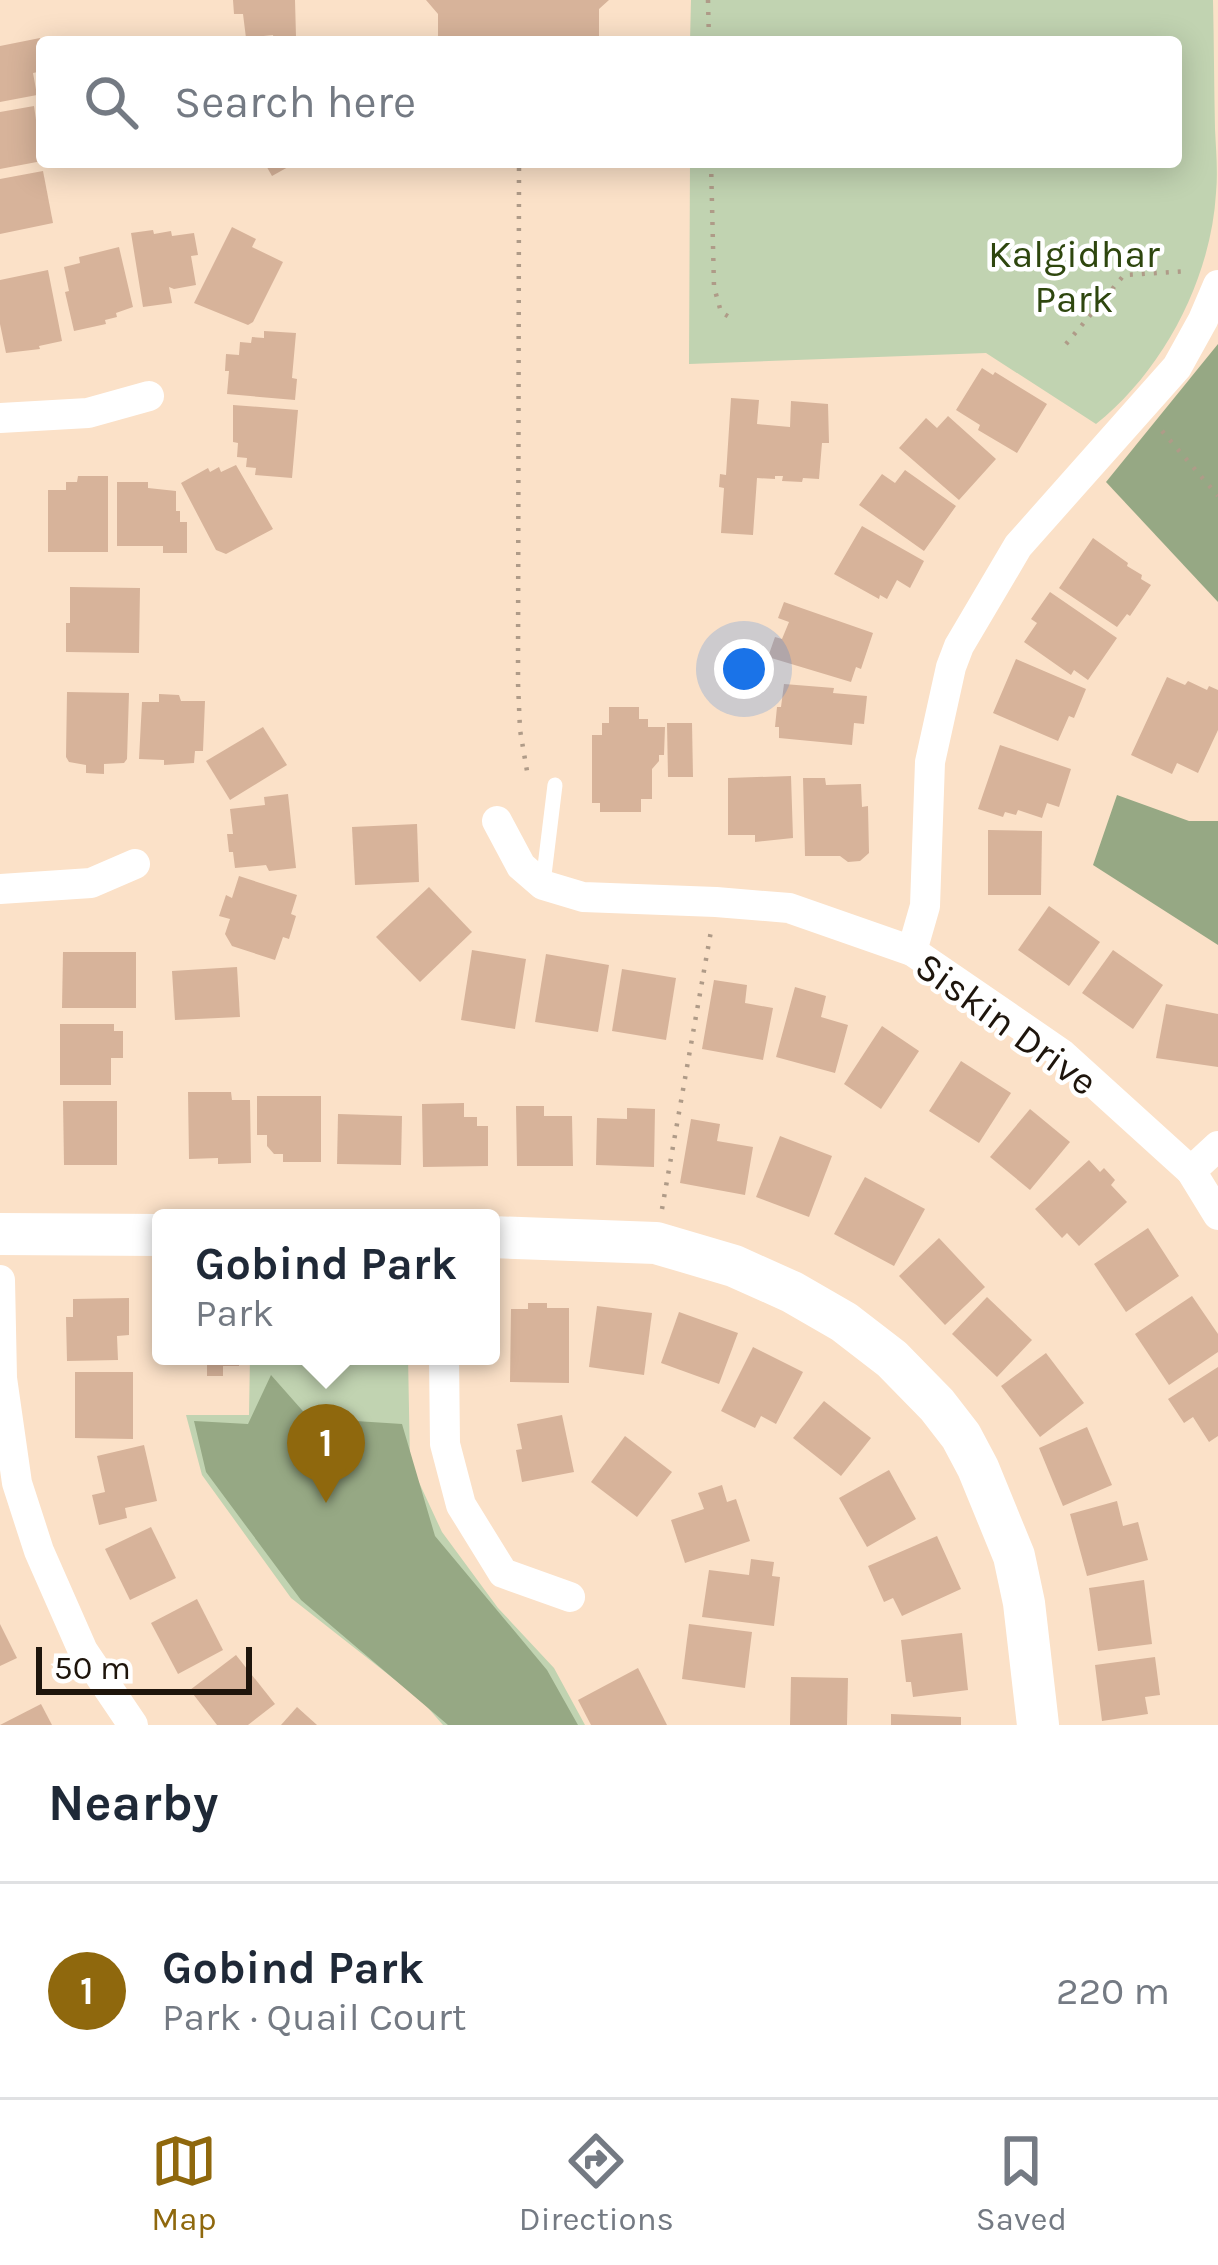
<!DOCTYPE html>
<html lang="en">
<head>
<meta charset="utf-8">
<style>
  body { margin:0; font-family:Karla,sans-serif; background:#f2f2f3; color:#1f2937 }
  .scale { position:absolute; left:36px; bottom:30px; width:216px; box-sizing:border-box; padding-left:12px; border:6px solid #1e150c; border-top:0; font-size:33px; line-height:42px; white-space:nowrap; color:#1e150c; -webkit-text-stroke:9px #fff; paint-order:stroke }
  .you { position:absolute; left:744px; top:669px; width:42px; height:42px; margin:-30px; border:9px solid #fff; border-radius:50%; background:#1a73e8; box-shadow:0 0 0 18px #1a73e833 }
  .badge { display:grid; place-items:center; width:78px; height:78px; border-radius:50%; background:#8f680d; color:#fff; font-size:39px; font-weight:700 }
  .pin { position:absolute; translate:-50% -99px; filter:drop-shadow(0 3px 6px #0008) }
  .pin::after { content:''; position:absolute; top:63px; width:42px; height:36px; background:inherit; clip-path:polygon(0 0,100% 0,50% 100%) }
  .popup { position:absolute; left:152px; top:1209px; width:348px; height:156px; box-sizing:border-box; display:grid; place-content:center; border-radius:12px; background:#fff; filter:drop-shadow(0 3px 9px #0005); font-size:39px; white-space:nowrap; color:#747a83 }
  .popup b { font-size:45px; color:#1f2937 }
  .popup::after { content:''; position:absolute; left:50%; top:100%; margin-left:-24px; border:24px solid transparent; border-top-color:#fff }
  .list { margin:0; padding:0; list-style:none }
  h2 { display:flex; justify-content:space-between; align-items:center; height:156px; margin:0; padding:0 48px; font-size:51px }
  h2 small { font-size:39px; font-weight:400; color:#747a83 }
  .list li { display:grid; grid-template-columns:78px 1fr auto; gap:36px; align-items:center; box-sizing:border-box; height:216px; padding:0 48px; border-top:3px solid #e0e1e3 }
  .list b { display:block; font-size:45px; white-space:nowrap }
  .list p { margin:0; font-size:39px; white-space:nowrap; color:#747a83 }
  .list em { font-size:39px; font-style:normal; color:#747a83 }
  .icon { flex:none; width:66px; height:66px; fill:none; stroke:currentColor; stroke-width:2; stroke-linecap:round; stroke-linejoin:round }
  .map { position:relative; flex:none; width:1218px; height:1725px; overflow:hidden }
  .search { position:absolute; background:#fff; box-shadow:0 6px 30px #0003; left:36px; right:36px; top:36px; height:132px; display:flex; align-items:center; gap:30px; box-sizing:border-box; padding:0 42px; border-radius:12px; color:#747a83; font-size:45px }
  .sheet { height:372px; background:#fff }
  nav { display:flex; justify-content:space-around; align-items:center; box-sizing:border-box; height:168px; border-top:3px solid #e0e1e3; background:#fff; font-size:33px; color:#747a83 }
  nav a { display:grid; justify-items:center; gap:6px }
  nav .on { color:#8f680d }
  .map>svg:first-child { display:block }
  .green { fill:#c1d3b1 }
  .forest { fill:#96a884 }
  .building { fill:#d7b39a }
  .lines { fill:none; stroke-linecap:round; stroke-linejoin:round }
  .path { stroke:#af9b88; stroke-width:4.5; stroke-dasharray:3 9; stroke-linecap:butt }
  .lane { stroke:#fff; stroke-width:15 }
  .street { stroke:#fff; stroke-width:30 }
  .secondary { stroke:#fff; stroke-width:42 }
  .labels { text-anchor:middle; stroke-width:9; stroke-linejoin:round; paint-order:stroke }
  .park-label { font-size:39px; fill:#2e460e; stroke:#fff }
  .street-label { font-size:39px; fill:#1e150c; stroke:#fff }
</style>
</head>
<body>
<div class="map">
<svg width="1218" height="1725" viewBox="0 0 1218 1725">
  <rect width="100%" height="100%" fill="#fbe1c8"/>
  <g class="green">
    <path d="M691 0H1213C1214 43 1214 86 1215 129 1216 150 1218 172 1216 193 1211 279 1163 371 1096 424L986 353 689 364 690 162H1176V42H690Z"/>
    <polygon points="250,1356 408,1356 410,1463 442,1532 498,1608 554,1668 585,1725 443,1725 422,1701 291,1598 202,1475 186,1415 249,1415"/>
  </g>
  <g class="forest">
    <polygon points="1218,344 1218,602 1106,482"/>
    <polygon points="1117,795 1189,821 1218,821 1218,945 1093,865"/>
    <polygon points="271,1375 309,1418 402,1424 435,1536 547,1670 578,1725 448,1725 301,1600 206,1472 194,1421 248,1424"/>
  </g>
  <g class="building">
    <polygon points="233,0 295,0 296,37 292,37 292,42 274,42 273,35 246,38 243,14 234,14"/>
    <polygon points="426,0 609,0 599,9 599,42 438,42 438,14"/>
    <polygon points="40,38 42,71 33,73 37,95 0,102 0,46"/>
    <polygon points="34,106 42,161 0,169 0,112"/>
    <polygon points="264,162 297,162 272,176"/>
    <polygon points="43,171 53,223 0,234 0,179"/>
    <polygon points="232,227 256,239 252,247 283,262 253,322 248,325 194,303"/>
    <polygon points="153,230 154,234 171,231 172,236 194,233 198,255 191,256 196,285 174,289 169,287 172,303 143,307 131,233"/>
    <polygon points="119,247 133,307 116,313 117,317 105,320 106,324 74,331 65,292 69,291 64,267 80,263 79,257"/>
    <polygon points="48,270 62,341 39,346 40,349 6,353 0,324 0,280"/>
    <polygon points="264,331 296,333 292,378 297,379 295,400 227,394 229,371 225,371 226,354 239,355 240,342 251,343 252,337 264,338"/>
    <polygon points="982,368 993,375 995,372 1047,404 1017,453 978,430 980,425 956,410"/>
    <polygon points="731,398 759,400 757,424 790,427 791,401 828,404 829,443 822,443 819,479 803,478 802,482 782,481 783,476 775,476 775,479 757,478 753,535 721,533 724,488 719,487 720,474 726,475"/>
    <polygon points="233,405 298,410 292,478 255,475 256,468 246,467 247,458 237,457 238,443 233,442"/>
    <polygon points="948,416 996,459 959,500 899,448 926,418 937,428"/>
    <polygon points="236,465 273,529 226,554 216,550 181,483 208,468 210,472 219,467 221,472"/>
    <polygon points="905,470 956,506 924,551 859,505 882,474 895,483"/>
    <polygon points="78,476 108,476 108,552 48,552 48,490 66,490 66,482 77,482"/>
    <polygon points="117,482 148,482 148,488 176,491 176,511 180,511 180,522 187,522 187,553 163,553 163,546 117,546"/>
    <polygon points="862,526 924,561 910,588 897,580 887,599 880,595 879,599 834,574"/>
    <polygon points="1093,538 1128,563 1127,566 1142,575 1141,579 1151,585 1130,616 1127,614 1117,627 1059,588"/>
    <polygon points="70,587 140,588 139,653 66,652 66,623 70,623"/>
    <polygon points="1050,592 1117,638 1088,680 1074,670 1071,675 1024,642 1037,623 1031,619"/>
    <polygon points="784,602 873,633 861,669 856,667 851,682 768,657 775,637 782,639 789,622 778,618"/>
    <polygon points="1016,659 1086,689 1074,718 1069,716 1058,741 993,713"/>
    <polygon points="1167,677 1185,685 1188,681 1207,690 1209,686 1218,690 1218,730 1198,773 1177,763 1172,774 1131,755"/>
    <polygon points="784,684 834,688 833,693 867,696 864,724 854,723 852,745 779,738 779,727 775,727 777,707 781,707"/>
    <polygon points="67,692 129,693 127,759 124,763 104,764 104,774 86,773 86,765 69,762 66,757"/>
    <polygon points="159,694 179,695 181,701 205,701 203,751 195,751 194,763 164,765 164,760 139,759 142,702 159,702"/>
    <polygon points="609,707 639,707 639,719 648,719 648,727 665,727 664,755 659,755 659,761 652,769 652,799 641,799 641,812 600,812 600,803 592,803 592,735 602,735 602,723 609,723"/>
    <polygon points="667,723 692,723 693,777 668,777"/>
    <polygon points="263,727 287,765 230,800 206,761"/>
    <polygon points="1000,745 1071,769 1059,807 1047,803 1042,818 1018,810 1016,815 1005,812 1003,817 978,809"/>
    <polygon points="791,776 793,838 755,842 755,835 728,835 728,778"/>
    <polygon points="803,778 825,778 826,785 861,784 862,807 868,806 869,853 860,861 848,862 840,856 805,856"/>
    <polygon points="288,794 296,868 269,871 266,865 235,868 233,852 229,852 227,834 233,834 230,809 265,805 264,797"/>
    <polygon points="417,824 419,882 355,885 352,827"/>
    <polygon points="988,830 1042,831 1041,895 988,895"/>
    <polygon points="239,876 297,895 291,914 296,916 289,939 283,937 275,960 232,946 225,934 230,919 219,916 226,895 232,898"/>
    <polygon points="429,887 472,932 420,982 376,937"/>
    <polygon points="1049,906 1100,942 1069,986 1018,950"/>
    <polygon points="472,950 526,959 515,1029 461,1020"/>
    <polygon points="1113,950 1163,985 1133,1029 1082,993"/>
    <polygon points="63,952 136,952 136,1008 62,1008"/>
    <polygon points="546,954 609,965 598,1032 535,1022"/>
    <polygon points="237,967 240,1017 175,1020 172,971"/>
    <polygon points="622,969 676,978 666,1040 612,1031"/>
    <polygon points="714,980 747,985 745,1003 773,1008 763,1060 702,1049"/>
    <polygon points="795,987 826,996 821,1017 848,1025 835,1073 776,1057"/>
    <polygon points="1166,1004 1218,1014 1218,1067 1156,1058"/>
    <polygon points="60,1024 114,1024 114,1031 123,1031 123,1058 111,1058 111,1085 60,1085"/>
    <polygon points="882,1026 919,1051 881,1109 844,1084"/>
    <polygon points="961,1061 1011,1093 979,1143 929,1111"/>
    <polygon points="188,1092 231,1092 232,1100 250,1100 251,1163 218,1164 218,1158 189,1159"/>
    <polygon points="257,1096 321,1096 321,1162 283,1162 283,1154 274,1154 267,1146 267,1135 257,1135"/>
    <polygon points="63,1101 117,1101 117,1165 64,1165"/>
    <polygon points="464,1103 464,1117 477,1117 477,1126 488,1126 488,1166 423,1167 422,1104"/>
    <polygon points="516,1106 544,1106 544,1116 572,1116 573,1166 517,1166"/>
    <polygon points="627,1108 655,1109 654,1167 596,1165 597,1118 627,1119"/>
    <polygon points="1030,1109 1070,1142 1030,1190 990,1157"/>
    <polygon points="338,1114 402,1116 401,1165 337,1164"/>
    <polygon points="691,1119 720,1124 717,1141 753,1147 745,1195 680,1183"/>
    <polygon points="780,1136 832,1156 809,1217 756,1197"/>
    <polygon points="1089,1160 1100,1172 1104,1168 1115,1180 1111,1185 1127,1202 1079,1246 1067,1233 1062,1238 1035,1209"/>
    <polygon points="865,1177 925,1209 894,1266 834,1234"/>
    <polygon points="1148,1228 1179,1276 1126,1312 1094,1264"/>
    <polygon points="939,1238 985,1287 945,1325 899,1276"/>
    <polygon points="1192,1296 1218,1334 1218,1352 1169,1385 1135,1334"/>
    <polygon points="987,1297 1032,1340 997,1377 952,1334"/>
    <polygon points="129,1298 129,1335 117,1336 118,1360 67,1361 66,1317 73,1317 73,1299"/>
    <polygon points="528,1303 547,1303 547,1308 569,1308 569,1383 510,1382 511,1309 528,1309"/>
    <polygon points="597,1306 652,1313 644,1375 589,1367"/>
    <polygon points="679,1312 738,1333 719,1384 661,1363"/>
    <polygon points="753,1347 803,1372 776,1424 761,1416 755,1428 721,1411"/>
    <polygon points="1046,1353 1084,1403 1040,1437 1001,1386"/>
    <polygon points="182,1356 239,1356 239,1366 223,1366 223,1376 207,1376 207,1363 182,1363"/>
    <polygon points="1218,1367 1218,1436 1209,1442 1193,1417 1184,1423 1168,1399"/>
    <polygon points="75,1372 133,1372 133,1439 75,1438"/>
    <polygon points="824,1401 871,1438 841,1476 793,1438"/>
    <polygon points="562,1415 574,1472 522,1482 516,1450 522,1449 517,1424"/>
    <polygon points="1087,1427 1112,1485 1063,1506 1039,1448"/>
    <polygon points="625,1436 672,1472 637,1517 591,1482"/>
    <polygon points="144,1445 157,1501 125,1508 127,1518 99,1525 92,1495 105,1492 97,1456"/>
    <polygon points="889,1470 916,1519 867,1547 839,1498"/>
    <polygon points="722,1485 727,1502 736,1499 750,1541 685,1563 671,1520 704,1509 698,1493"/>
    <polygon points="1117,1501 1123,1526 1138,1522 1148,1560 1087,1576 1070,1514"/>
    <polygon points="151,1527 176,1578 130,1600 105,1549"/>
    <polygon points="937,1536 961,1589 902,1616 893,1598 884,1602 868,1566"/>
    <polygon points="751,1559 774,1562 772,1576 780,1577 774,1626 702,1617 709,1570 749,1575"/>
    <polygon points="1144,1580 1152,1644 1098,1651 1089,1588"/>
    <polygon points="197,1599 223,1650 178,1674 151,1623"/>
    <polygon points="0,1624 17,1658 0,1666"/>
    <polygon points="689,1624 752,1632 745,1688 682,1679"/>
    <polygon points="962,1633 968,1690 913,1697 911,1682 906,1682 901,1640"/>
    <polygon points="236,1655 275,1704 248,1725 217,1725 190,1690"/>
    <polygon points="1155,1657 1160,1695 1145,1697 1148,1714 1102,1721 1095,1665"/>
    <polygon points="638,1668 667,1725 591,1725 578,1700"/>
    <polygon points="791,1677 848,1678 847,1725 790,1725"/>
    <polygon points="41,1704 52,1725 0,1725"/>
    <polygon points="297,1707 317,1725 281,1725"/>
    <polygon points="891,1714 961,1717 961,1725 891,1725"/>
  </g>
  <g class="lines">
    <g class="path">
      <polyline points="708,0 709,42"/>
      <polyline points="711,162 714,287 721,312 731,318"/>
      <polyline points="519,168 518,683 520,730 527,771 534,775"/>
      <polyline points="1066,344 1124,275 1188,271"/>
      <polyline points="1162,431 1218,496"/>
      <polyline points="662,1209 711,931"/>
    </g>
    <polyline class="lane" points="543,883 555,785"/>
    <g class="street">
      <polyline points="0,418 88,413 149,396"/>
      <polyline points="497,821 521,866 543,885 583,897 716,902 789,908 912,951 1062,1054 1191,1171 1218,1215"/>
      <polyline points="0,889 91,883 135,864"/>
      <polyline points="912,951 925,906 930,762 951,667 959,646 1018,546 1177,367 1203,320 1218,285"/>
      <polyline points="1191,1171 1218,1146"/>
      <polyline points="0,1280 2,1378 17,1483 39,1551 83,1651 133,1725"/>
      <polyline points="444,1356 445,1444 461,1505 503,1573 570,1597"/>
    </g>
    <g class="secondary">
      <polyline points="0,1234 161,1235"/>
      <polyline points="491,1237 656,1243 734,1266 792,1292 844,1322 892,1359 937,1405 961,1436 978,1468 1014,1556 1024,1603 1038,1725"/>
    </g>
  </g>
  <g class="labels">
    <g class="park-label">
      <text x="1074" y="267">Kalgidhar<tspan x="1074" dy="45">Park</tspan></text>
    </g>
    <g class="street-label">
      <text transform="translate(1007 1023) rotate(36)" y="14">Siskin Drive</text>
    </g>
  </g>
</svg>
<div class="scale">50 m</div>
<div class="you"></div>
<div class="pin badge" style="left:326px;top:1503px">1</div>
<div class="popup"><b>Gobind Park</b>Park</div>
<div class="search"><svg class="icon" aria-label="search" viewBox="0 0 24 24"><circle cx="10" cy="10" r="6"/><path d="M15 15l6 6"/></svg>Search here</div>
</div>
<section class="sheet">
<h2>Nearby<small></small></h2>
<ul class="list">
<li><span class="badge">1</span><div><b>Gobind Park</b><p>Park · Quail Court</p></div><em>220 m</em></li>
</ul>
</section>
<nav>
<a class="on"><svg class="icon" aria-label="map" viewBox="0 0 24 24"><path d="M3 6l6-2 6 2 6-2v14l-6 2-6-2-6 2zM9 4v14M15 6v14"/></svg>Map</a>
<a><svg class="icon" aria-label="directions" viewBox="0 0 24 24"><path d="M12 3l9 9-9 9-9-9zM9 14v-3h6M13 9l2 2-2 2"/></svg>Directions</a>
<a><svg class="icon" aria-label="saved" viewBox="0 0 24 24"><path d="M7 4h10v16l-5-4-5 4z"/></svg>Saved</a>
</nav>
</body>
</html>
